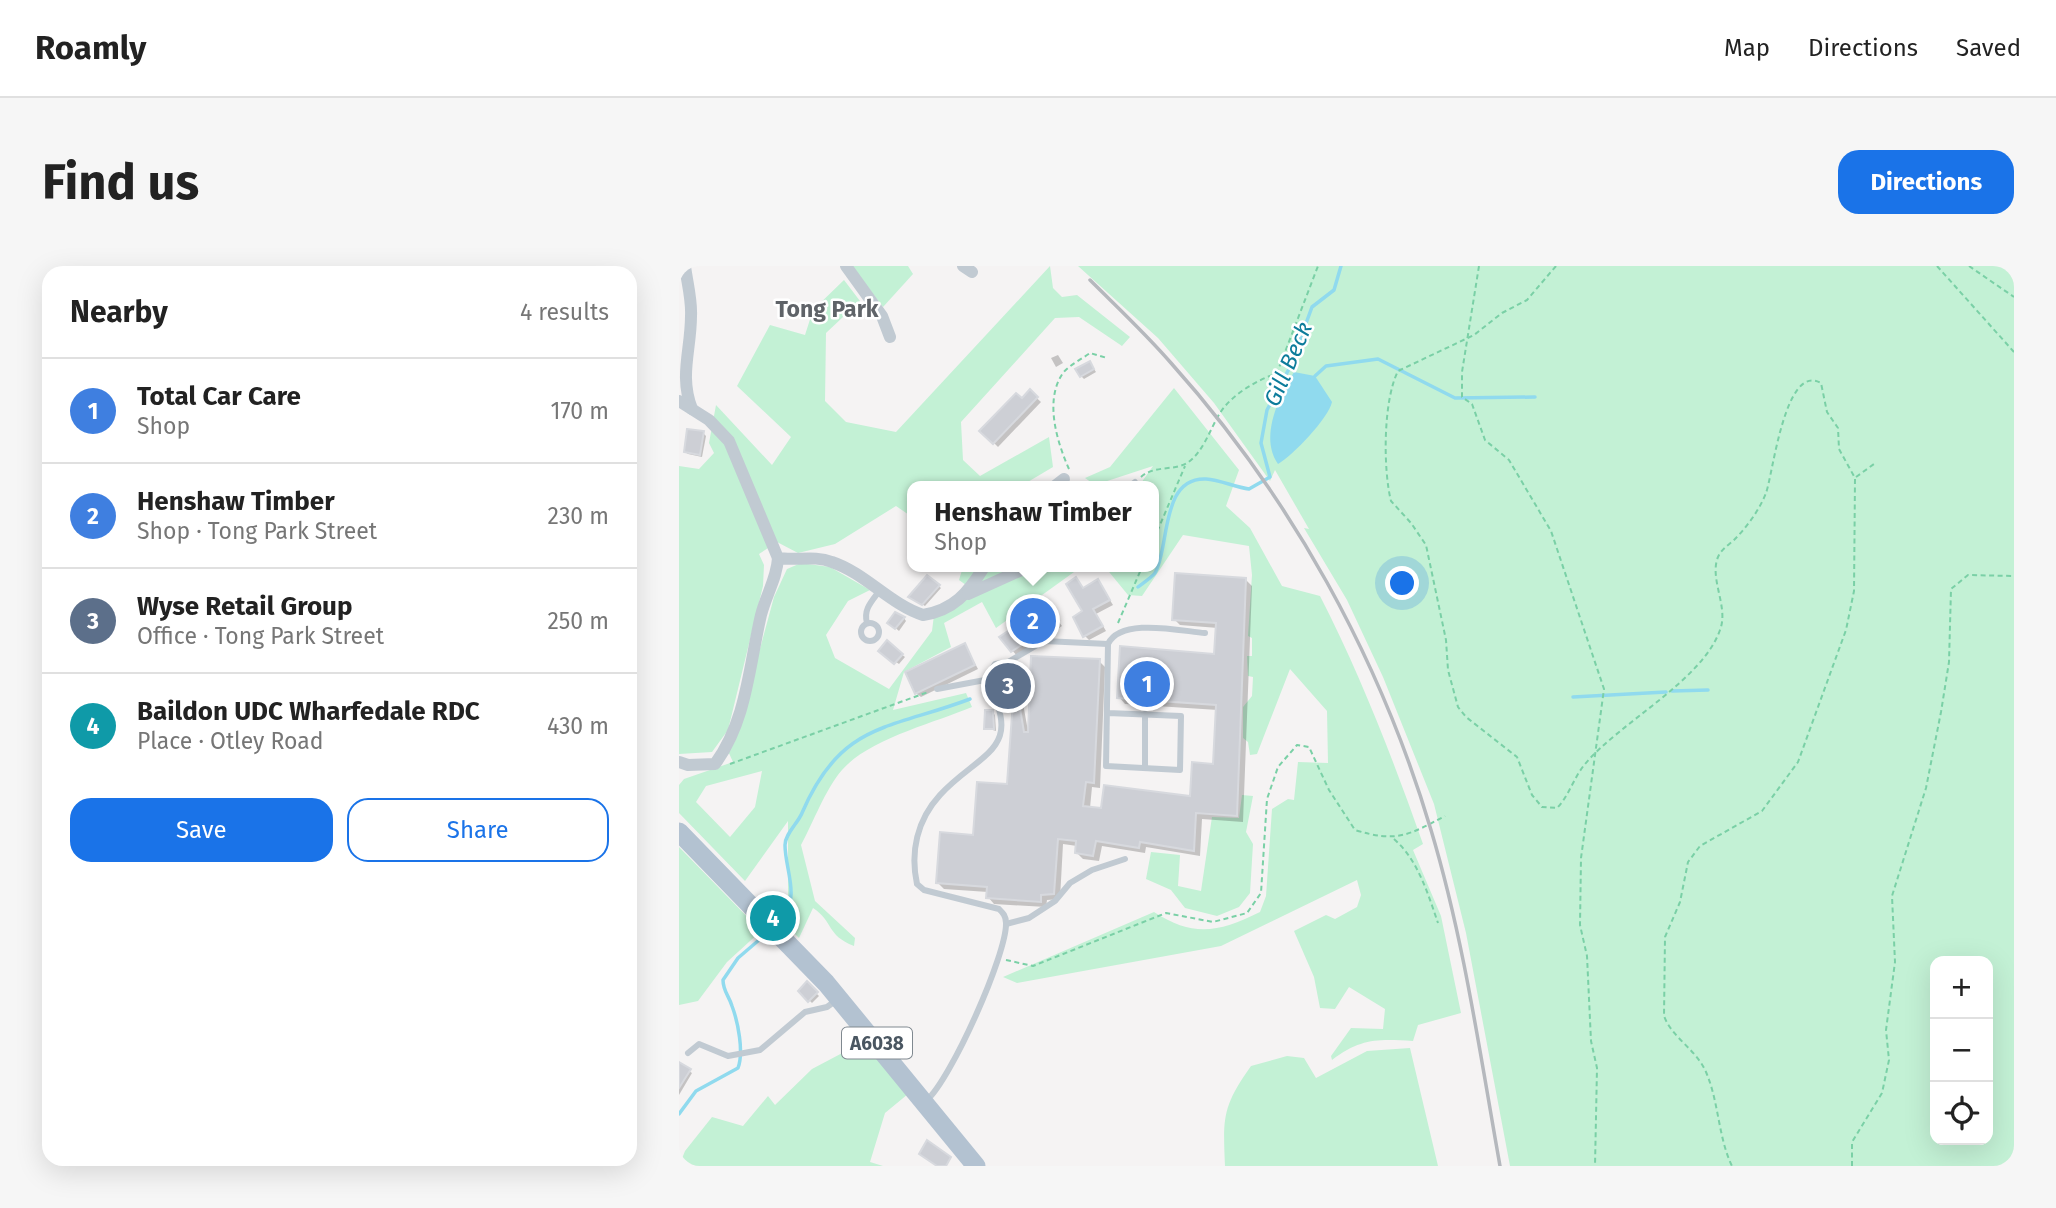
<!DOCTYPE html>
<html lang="en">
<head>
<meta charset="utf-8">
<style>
  body { margin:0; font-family:"Fira Sans",sans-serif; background:#f6f6f6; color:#222 }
  .controls { position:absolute; right:21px; bottom:21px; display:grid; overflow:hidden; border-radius:14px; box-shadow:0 7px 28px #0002 }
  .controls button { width:63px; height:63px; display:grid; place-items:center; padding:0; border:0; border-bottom:2px solid #e0e0e0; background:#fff; color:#222; font:35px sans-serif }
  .you { position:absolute; left:724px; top:318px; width:24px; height:24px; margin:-18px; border:5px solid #fff; border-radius:50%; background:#1a73e8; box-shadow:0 0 0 10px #1a73e833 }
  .badge { display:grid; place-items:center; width:46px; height:46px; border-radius:50%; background:#1a73e8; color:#fff; font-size:23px; font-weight:700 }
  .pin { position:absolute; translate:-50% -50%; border:4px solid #fff; box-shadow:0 2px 7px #0006 }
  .popup { position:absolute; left:228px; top:215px; width:252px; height:91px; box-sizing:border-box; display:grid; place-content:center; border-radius:14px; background:#fff; filter:drop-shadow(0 2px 5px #0005); font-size:23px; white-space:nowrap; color:#767676 }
  .popup b { font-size:26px; color:#222 }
  .popup::after { content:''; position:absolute; left:50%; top:100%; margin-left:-14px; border:14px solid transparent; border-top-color:#fff }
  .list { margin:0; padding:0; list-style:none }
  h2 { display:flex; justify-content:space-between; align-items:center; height:91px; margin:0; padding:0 28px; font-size:30px }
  h2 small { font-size:23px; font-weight:400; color:#767676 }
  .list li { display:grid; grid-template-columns:46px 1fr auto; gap:21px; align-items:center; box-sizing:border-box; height:105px; padding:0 28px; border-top:2px solid #e0e0e0 }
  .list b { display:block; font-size:26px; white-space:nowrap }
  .list p { margin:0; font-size:23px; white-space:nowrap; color:#767676 }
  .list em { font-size:23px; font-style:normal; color:#767676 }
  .actions { display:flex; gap:14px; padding:21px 28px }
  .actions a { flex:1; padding:16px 0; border:2px solid #1a73e8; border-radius:21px; text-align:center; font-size:24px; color:#1a73e8 }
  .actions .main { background:#1a73e8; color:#fff }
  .icon { flex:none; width:38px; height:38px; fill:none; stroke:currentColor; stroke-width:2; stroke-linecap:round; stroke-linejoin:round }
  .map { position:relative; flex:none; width:1335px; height:900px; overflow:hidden; border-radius:21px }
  header { display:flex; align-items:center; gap:42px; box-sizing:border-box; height:98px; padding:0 35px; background:#fff; border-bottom:2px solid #e0e0e0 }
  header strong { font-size:33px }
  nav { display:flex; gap:38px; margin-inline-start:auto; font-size:24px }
  .intro { display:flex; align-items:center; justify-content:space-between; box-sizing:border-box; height:168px; padding:0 42px }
  h1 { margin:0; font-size:49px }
  .button { padding:18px 32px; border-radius:21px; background:#1a73e8; color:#fff; font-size:24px; font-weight:700 }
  main { display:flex; gap:42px; padding:0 42px }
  aside { flex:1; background:#fff; border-radius:21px; box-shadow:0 7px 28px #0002 }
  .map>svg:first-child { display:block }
  .green { fill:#c3f1d5; fill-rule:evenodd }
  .water { fill:#90daee }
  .shadow { fill:#0003 }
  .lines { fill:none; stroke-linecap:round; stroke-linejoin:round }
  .stream { stroke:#90daee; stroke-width:3.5 }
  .building { fill:#cdcfd5; stroke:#d7d9de; stroke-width:2 }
  .path { stroke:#7ad0a6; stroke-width:2; stroke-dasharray:5 3.5; stroke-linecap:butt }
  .lane { stroke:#c1cad2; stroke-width:6 }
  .street { stroke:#c1cad2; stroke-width:12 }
  .primary { stroke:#b3c2d1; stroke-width:19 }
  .rail { stroke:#b5b8bd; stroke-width:3.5 }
  .labels { text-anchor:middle; stroke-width:5; stroke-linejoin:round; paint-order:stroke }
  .shield { fill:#fff; stroke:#808990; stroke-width:2 }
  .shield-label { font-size:19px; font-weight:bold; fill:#4a5661 }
  .neighbourhood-label { font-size:23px; font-weight:bold; fill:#5f6368; stroke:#fff }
  .water-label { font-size:23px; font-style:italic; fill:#0c7c9b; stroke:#fff }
</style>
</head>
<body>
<header>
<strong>Roamly</strong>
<nav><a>Map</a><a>Directions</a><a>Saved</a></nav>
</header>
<div class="intro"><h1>Find us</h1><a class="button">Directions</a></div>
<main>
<aside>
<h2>Nearby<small>4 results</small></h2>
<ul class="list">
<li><span class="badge" style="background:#3f7fe0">1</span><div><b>Total Car Care</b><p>Shop</p></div><em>170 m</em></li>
<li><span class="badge" style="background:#3f7fe0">2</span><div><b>Henshaw Timber</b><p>Shop · Tong Park Street</p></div><em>230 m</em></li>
<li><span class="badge" style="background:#5c6f8a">3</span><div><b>Wyse Retail Group</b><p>Office · Tong Park Street</p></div><em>250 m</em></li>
<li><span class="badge" style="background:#0f9aa8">4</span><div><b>Baildon UDC Wharfedale RDC</b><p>Place · Otley Road</p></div><em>430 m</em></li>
</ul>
<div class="actions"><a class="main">Save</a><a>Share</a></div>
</aside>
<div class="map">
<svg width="1335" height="900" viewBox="0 0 1335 900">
  <rect width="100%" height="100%" fill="#f5f3f3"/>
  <g class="green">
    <polygon points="173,0 229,0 234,8 204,41"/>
    <polygon points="371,0 374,22 383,31 398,29 451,71 443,80 400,51 376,52 282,156 284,194 301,210 370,171 374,201 342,220 233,220 233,251 217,240 156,278 119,287 98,276 80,288 85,299 84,320 49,464 33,486 0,488 0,200 20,203 35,187 30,177 37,139 93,199 112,171 58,120 91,59 126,69 134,44 165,14 181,35 147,67 146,135 167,156 217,166"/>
    <path d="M399 0H1335V900H831L787 667 755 538 704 411 668 334 625 262 630 263 596 204 591 215 535 137 479 72ZM1256 695H1309V874H1256Z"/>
    <path d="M495 122 560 204 547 240 571 262 603 320 641 330C682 410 714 493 744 578L734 584 762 650 782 747 739 759 734 775C699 773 682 772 653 794L652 790 672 762 704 763 706 743 670 721 656 743 641 742 635 711 615 665 647 649 656 653 678 641 682 629 678 614 542 680 338 717 324 711 475 646C515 672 540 666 581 646L587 630 593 543 609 533 615 534 619 496 649 497 648 445 611 403 578 488 571 489 569 476 564 472V441L573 430 574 411 569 410 568 390H573V372L569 370 573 309 570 280 504 269 463 330 449 329 426 301H475V220H460L474 200 416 219 406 212 431 201Z"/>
    <path d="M122 297 151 301 191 324 169 335 147 369 156 392 210 423 253 365 255 349 298 327 280 314 284 301H402L317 362 303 336 265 357 272 381 225 406 214 444 287 427 293 441C255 457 190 473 163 504 147 522 134 557 122 579L136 635 176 672 175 680C147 669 155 656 134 642L120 672 109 661V555L66 615 0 547V519L5 513 54 496 49 485 56 475 95 331 108 303ZM83 505 76 541 51 571 17 536 27 520Z"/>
    <polygon points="563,529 574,530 567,566 574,578 571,627 560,641 538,650 506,642 492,624 467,613 472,586 501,589 499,620 522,625 533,551 560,552"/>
    <polygon points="0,581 82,665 48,696 19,735 0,739"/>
    <polygon points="186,775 229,828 206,847 191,896 204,900 0,900 6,885 33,851 64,860 89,830 96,839 133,803"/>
    <path d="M731 782 759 900H546C544 852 543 841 572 800L608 790 625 792 637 812 688 785Z"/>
  </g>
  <path class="water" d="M615 106 636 110 653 136C649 153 614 189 599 198 580 171 600 131 615 106Z"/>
  <g class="shadow">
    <polygon points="379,89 384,97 377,101 372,92"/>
    <polygon points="413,100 417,106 405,113 402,110"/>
    <polygon points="351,126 362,136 319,181 303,165"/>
    <polygon points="24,167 27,170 23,191 9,188 6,186"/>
    <polygon points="248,311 262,322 246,340 234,333"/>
    <polygon points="566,313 573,320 564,556 523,553 521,590 467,581 466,587 423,580 420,595 404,593 398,587 398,580 384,578 381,633 368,634 367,641 315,638 309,631 309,626 265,623 259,617 330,520 335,442 326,436 333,403 339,410 349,465 420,395 426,401 421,522 413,521 411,542 423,544 512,532 535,500 539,444 446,438 440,431 537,390 539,362 501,359 495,353"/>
    <polygon points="397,314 405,323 419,315 434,339 417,348 427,365 410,374 406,370 405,345"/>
    <polygon points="372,346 383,360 338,390 322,371"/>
    <polygon points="225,352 227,355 220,365 213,359"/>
    <polygon points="208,377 226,391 220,398 204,387"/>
    <polygon points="286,379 299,403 242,431 237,427"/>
    <polygon points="313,446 316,449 317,465 307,462"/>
    <polygon points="128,718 140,730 133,737 121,725"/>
    <polygon points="0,799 13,807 0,829"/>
  </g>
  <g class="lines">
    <g class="stream">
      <polyline points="636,110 647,100 699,93 776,132 856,131"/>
      <path d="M459 321C464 317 472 312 476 307 491 281 481 211 527 213 541 214 556 221 570 223L591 211 582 177 588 144 611 101 633 41 655 24 662 0"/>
      <polyline points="993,425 1029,424"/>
      <polyline points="894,431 987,426"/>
      <path d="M104 652C121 630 106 603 106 579 106 568 119 557 123 547 162 456 209 464 291 433"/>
      <path d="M0 848 17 825 59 802C65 786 59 756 53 740 50 730 44 725 44 714L59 692 80 674"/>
    </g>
  </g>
  <g class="building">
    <polygon points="411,95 415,103 401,111 396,103"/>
    <polygon points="351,123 359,131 314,178 300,165 337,127 343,132"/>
    <polygon points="8,163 25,165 21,189 5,186"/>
    <polygon points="496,307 567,312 558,550 517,547 515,585 461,576 460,582 417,575 414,590 396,587 397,575 379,573 375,628 362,629 362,636 307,632 308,621 257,617 261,566 294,569 298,516 328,518 334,435 324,437 318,405 334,401 345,466 349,466 352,390 421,393 415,517 407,516 404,540 422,542 425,519 511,530 513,496 534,498 537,439 438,432 441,380 535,388 537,357 493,354"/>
    <polygon points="248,309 261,319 243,339 229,331"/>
    <polygon points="397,311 404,322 419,313 431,334 414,343 424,360 404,371 394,351 403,345 387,318"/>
    <polygon points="368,339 380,354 332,386 320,371"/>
    <polygon points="216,346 226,351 216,363 208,357"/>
    <polygon points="208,374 224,388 215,398 199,385"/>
    <polygon points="286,377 296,399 236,428 226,406"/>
    <polygon points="306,444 314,444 315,463 305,463"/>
    <polygon points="128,715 139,726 129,736 119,725"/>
    <polygon points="0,796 12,803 0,822"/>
    <polygon points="248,874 272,891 267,900 258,900 240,888"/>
  </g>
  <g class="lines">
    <g class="path">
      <polyline points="800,0 783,106 783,131 793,138 806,174 830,194 872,265 925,423 902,592 901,659 908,690 912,775 918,802 916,900"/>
      <path d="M877 0 848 34 823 47 795 69 719 105C704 135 704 203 712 235L732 257 747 279 767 374 769 404 779 441 787 451 838 491 853 529 863 541 878 542C890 530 895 511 906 498 940 457 1023 415 1041 364 1050 341 1030 313 1039 291 1042 284 1048 280 1054 275 1067 262 1080 245 1087 227 1094 208 1106 96 1142 117L1148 146 1159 162 1160 183 1176 212 1175 325 1167 364 1119 496 1083 545 1021 580 1009 596 1001 636 986 671 985 750C993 772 1017 783 1027 806 1040 836 1039 871 1053 900"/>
      <polyline points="1258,0 1335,86"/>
      <polyline points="1290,0 1335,31"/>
      <path d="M390 203C378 176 365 134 384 107 390 99 403 93 411 87L428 92"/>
      <path d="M462 211C475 199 495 205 508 197 524 187 531 163 541 147 553 128 577 115 598 107L639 0"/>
      <polyline points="1177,211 1195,198"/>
      <polyline points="475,273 506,200"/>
      <polyline points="439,357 463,301"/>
      <polyline points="51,498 249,426"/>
      <path d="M715 573C739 594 749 628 759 657"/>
      <path d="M327 694 354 700 487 647 534 656 568 647 582 627 588 533 599 501 618 479 630 481 650 524 676 564C718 577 730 569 766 550"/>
      <polyline points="1173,900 1173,876 1203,827 1210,794 1207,764 1216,696 1213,630 1247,522 1262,446 1270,396 1272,323 1289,309 1335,310"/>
    </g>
    <g class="lane">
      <polyline points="451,220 456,216"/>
      <circle cx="191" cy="366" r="9"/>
      <path d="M188 357C184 343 193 335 201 324"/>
      <path d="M306 414 316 398 329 396 365 375 429 378C442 351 501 365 526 367"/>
      <polyline points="429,447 502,450 501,504 427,500 429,378"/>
      <polyline points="466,502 466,448"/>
      <polyline points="327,658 350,652 376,635 391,617 413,604 446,593"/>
      <polyline points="9,787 20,778 49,790 81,784 126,746 148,741 159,733"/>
      <path d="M248 834C272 813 328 688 327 657 327 650 324 647 320 643L245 624 238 618C231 586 238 554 261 529 299 487 349 484 306 414L258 423"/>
    </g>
    <g class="street">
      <path d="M6 0C8 16 13 34 12 50 12 84 0 110 13 143"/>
      <polyline points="167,0 203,50 211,71"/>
      <polyline points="284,0 293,6"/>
      <path d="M0 135 30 154 50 175 99 292C117 295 135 289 153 296 186 307 212 339 244 349 275 344 289 327 305 301"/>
      <polyline points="376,220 385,213"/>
      <polyline points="289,328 349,301"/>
      <path d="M0 496 9 499 36 498C68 454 70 400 82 349 87 329 98 312 99 292"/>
    </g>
    <polyline class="primary" points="0,566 147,717 297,900"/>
    <path class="rail" d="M411 14C438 41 467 68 492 97 612 231 701 392 752 564 785 674 801 788 821 900"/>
  </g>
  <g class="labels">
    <rect class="shield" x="163" y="761.5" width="70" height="31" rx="5"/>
    <g class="shield-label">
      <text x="198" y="784">A6038</text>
    </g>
    <g class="neighbourhood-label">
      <text x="148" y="51">Tong Park</text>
    </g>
    <g class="water-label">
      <text transform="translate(609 98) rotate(-67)" y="8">Gill Beck</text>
    </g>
  </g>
</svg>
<div class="controls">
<button>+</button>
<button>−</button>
<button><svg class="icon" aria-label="locate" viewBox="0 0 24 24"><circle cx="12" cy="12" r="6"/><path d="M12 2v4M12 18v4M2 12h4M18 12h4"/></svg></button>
</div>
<div class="you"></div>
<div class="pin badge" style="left:468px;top:418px;background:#3f7fe0">1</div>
<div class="pin badge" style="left:354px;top:355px;background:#3f7fe0">2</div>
<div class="popup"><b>Henshaw Timber</b>Shop</div>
<div class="pin badge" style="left:329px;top:420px;background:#5c6f8a">3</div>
<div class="pin badge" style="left:94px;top:652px;background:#0f9aa8">4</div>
</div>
</main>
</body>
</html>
